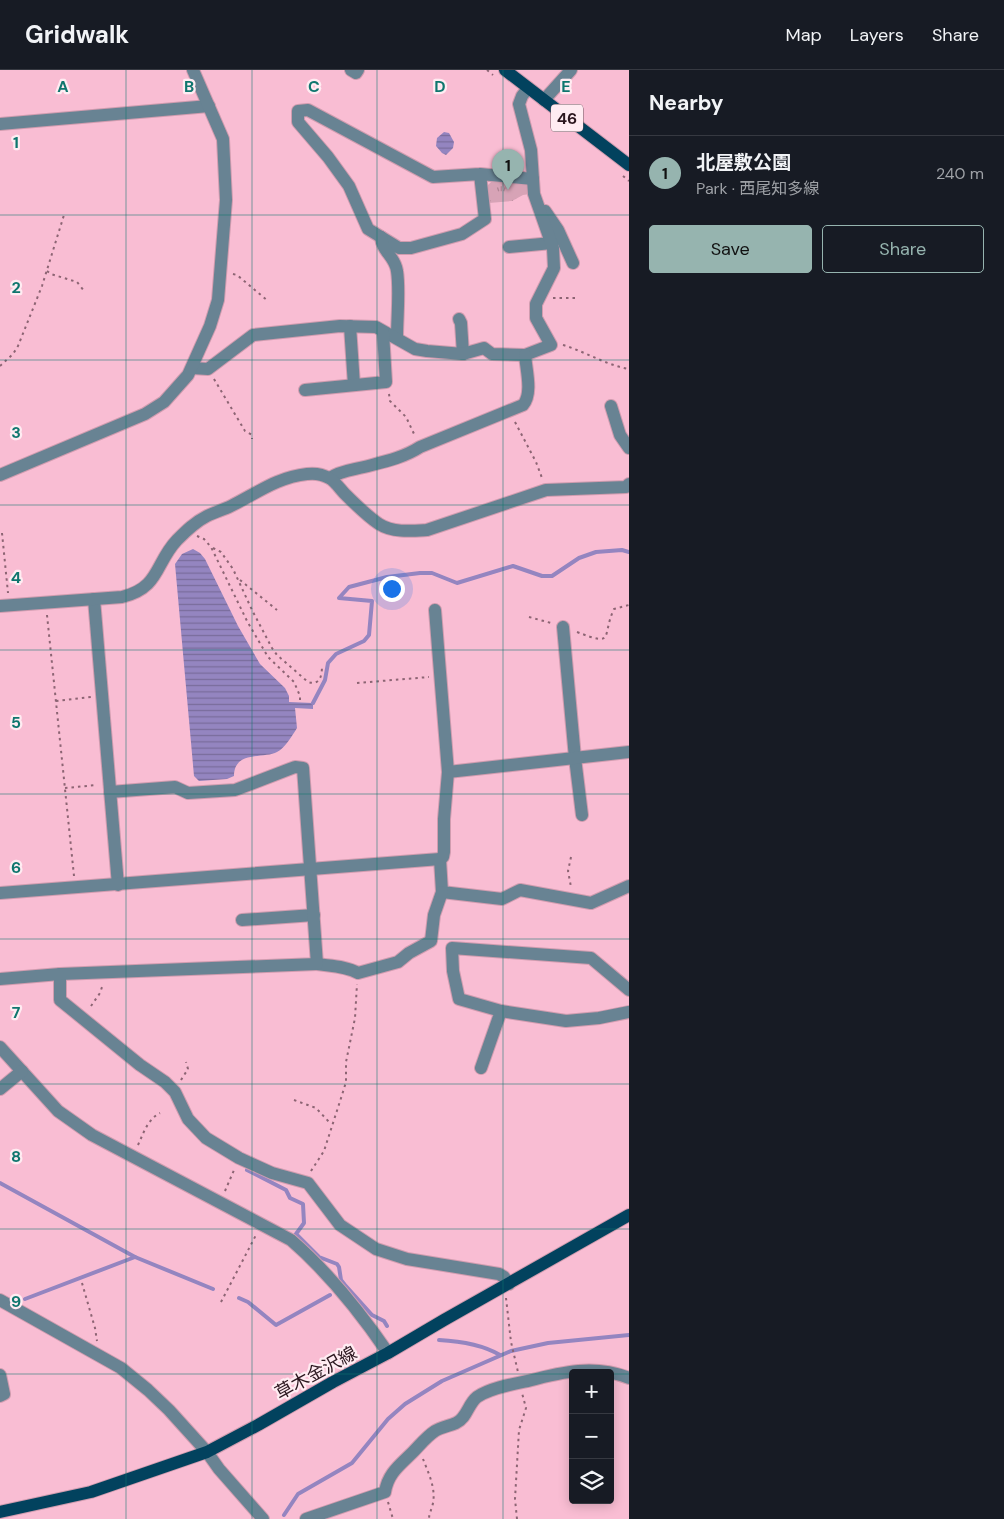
<!DOCTYPE html>
<html lang="en">
<head>
<meta charset="utf-8">
<style>
  body { margin:0; font-family:"DM Sans","Noto Sans JP",sans-serif; background:#20242c; color:#f1f3f6 }
  .controls { position:absolute; right:15px; bottom:15px; display:grid; overflow:hidden; border-radius:5px; box-shadow:0 2px 12px #0003 }
  .controls button { width:45px; height:45px; display:grid; place-items:center; padding:0; border:0; border-bottom:1px solid #363941; background:#171b24; color:#f1f3f6; font:25px sans-serif }
  .you { position:absolute; left:391px; top:518px; width:18px; height:18px; margin:-12px; border:4px solid #fff; border-radius:50%; background:#1a73e8; box-shadow:0 0 0 8px #1a73e833 }
  .badge { display:grid; place-items:center; width:32px; height:32px; border-radius:50%; background:#96b4af; color:#111; font-size:16px; font-weight:700 }
  .pin { position:absolute; translate:-50% -41px; filter:drop-shadow(0 1px 2px #0008) }
  .pin::after { content:''; position:absolute; top:26px; width:18px; height:15px; background:inherit; clip-path:polygon(0 0,100% 0,50% 100%) }
  .list { margin:0; padding:0; list-style:none }
  h2 { display:flex; justify-content:space-between; align-items:center; height:65px; margin:0; padding:0 20px; font-size:21px }
  h2 small { font-size:16px; font-weight:400; color:#9ea1a6 }
  .list li { display:grid; grid-template-columns:32px 1fr auto; gap:15px; align-items:center; box-sizing:border-box; height:75px; padding:0 20px; border-top:1px solid #363941 }
  .list b { display:block; font-size:19px; white-space:nowrap }
  .list p { margin:0; font-size:16px; white-space:nowrap; color:#9ea1a6 }
  .list em { font-size:16px; font-style:normal; color:#9ea1a6 }
  .actions { display:flex; gap:10px; padding:15px 20px }
  .actions a { flex:1; padding:11px 0; border:1px solid #96b4af; border-radius:5px; text-align:center; font-size:18px; color:#96b4af }
  .actions .main { background:#96b4af; color:#111 }
  .icon { flex:none; width:28px; height:28px; fill:none; stroke:currentColor; stroke-width:2; stroke-linecap:round; stroke-linejoin:round }
  .map { position:relative; flex:none; width:629px; height:1449px; overflow:hidden }
  header { display:flex; align-items:center; gap:30px; box-sizing:border-box; height:70px; padding:0 25px; background:#171b24; border-bottom:1px solid #363941 }
  header strong { font-size:24px }
  nav { display:flex; gap:28px; margin-inline-start:auto; font-size:18px }
  main { display:flex }
  aside { flex:1; background:#171b24 }
  .map>svg:first-child { display:block }
  .park { fill:url(#park-tufts) }
  .water { fill:url(#water-rules) }
  .lines { fill:none; stroke-linecap:round; stroke-linejoin:round }
  .stream { stroke:#9485c0; stroke-width:4 }
  .minor-casing { stroke:#d09caf; stroke-width:14 }
  .major-casing { stroke:#d09caf; stroke-width:14 }
  .path { stroke:#8c6473; stroke-width:2; stroke-dasharray:2.5 4; stroke-linecap:butt }
  .minor { stroke:#688393; stroke-width:12 }
  .major { stroke:#02425e; stroke-width:12 }
  .grid { fill:none; stroke:#0f766e; stroke-width:1; stroke-opacity:0.55 }
  .labels { text-anchor:middle; stroke-width:4.5; stroke-linejoin:round; paint-order:stroke }
  .shield { fill:#ffecf2; stroke:#6b565e; stroke-width:1 }
  .shield-label { font-size:16px; font-weight:bold; fill:#2b161e }
  .street-label { font-size:18px; fill:#2b161e; stroke:#ffecf2 }
  .grid-label { font-size:16px; text-anchor:middle; font-weight:bold; fill:#0f766e; stroke:#ffecf2; stroke-width:4.5; stroke-linejoin:round; paint-order:stroke }
</style>
</head>
<body>
<header>
<strong>Gridwalk</strong>
<nav><a>Map</a><a>Layers</a><a>Share</a></nav>
</header>
<main>
<div class="map">
<svg width="629" height="1449" viewBox="0 0 629 1449">
  <defs>
    <pattern id="park-tufts" width="24" height="20" patternUnits="userSpaceOnUse" patternTransform="scale(1.25)"><rect width="24" height="20" fill="#d7a3b6"/><path d="M3 7l-1-3M5 7V3M7 7l1-3M15 17l-1-3M17 17v-4M19 17l1-3" fill="none" stroke="#af8493"/></pattern>
    <pattern id="water-rules" width="6" height="5" patternUnits="userSpaceOnUse" patternTransform="scale(1.25)"><rect width="6" height="5" fill="#9485c0"/><path d="M0 2.5h6" fill="none" stroke="#796c9b"/></pattern>
  </defs>
  <rect width="100%" height="100%" fill="#f9bdd3"/>
  <polygon class="park" points="492,111 528,115 530,124 523,125 512,131 489,133 487,116"/>
  <g class="water">
    <polygon points="444,62 449,63 454,72 453,78 446,85 442,83 436,76 437,68"/>
    <path d="M193 479 200 483 205 489 238 556 260 594 285 618 289 626V632L313 633V639L295 638 297 658C292 666 285 678 277 682 265 689 234 680 234 706L227 709 199 711 194 706 175 494 182 484Z"/>
  </g>
  <g class="lines">
    <g class="stream">
      <polyline points="313,633 325,610 328,593 336,584 364,571 369,565 372,531 339,528 349,517 387,507 420,503 432,503 457,513 513,496 542,506 552,506 579,488 596,482 622,480 629,482"/>
      <polyline points="247,1100 286,1120 290,1128 303,1134 304,1153 296,1164 319,1187 337,1194 339,1197 341,1210 345,1215 372,1245 384,1251 387,1256"/>
      <polyline points="0,1113 135,1187 213,1219"/>
      <polyline points="239,1228 248,1232 276,1255 330,1225"/>
      <polyline points="25,1229 135,1187"/>
      <path d="M439 1270C459 1271 483 1275 500 1285"/>
      <polyline points="284,1445 298,1424 352,1393 388,1349 405,1334 442,1311 511,1281 548,1273 629,1265"/>
    </g>
    <g class="minor-casing">
      <g id="minor">
        <polyline points="351,0 356,3 358,0"/>
        <polyline points="544,30 571,0"/>
        <polyline points="0,54 209,36"/>
        <polyline points="480,104 485,149 462,164 411,178 399,178 368,159 349,116 328,87 298,52 298,41 308,40 433,107 480,104 533,109"/>
        <polyline points="545,141 558,160 573,193"/>
        <path d="M381 167C382 182 395 186 397 201 400 220 397 248 397 268"/>
        <polyline points="509,177 552,173"/>
        <polyline points="459,249 461,253 463,284"/>
        <polyline points="350,256 354,315"/>
        <polyline points="192,298 208,299 253,265 340,256 376,257 415,279 427,281 463,284 484,278 492,284 525,285 551,275 536,248 536,234 554,198 553,178 534,124 531,80 519,34 522,26 528,18"/>
        <polyline points="305,320 386,312 383,262"/>
        <polyline points="611,336 620,365 629,378"/>
        <polyline points="0,405 145,344 164,332 188,305 210,256 218,230 226,130 223,69 193,0"/>
        <path d="M330 408C340 401 352 400 364 397 383 392 403 388 420 377L523 335C533 324 526 299 525 285"/>
        <polyline points="94,529 118,815"/>
        <path d="M0 536 122 527C160 518 155 493 177 470 186 461 195 452 207 446 215 442 223 440 231 436 257 423 278 407 307 404 315 403 322 404 329 408 335 411 340 419 345 424 355 434 367 446 379 454 393 463 412 461 427 460L546 420 626 417 629 414"/>
        <polyline points="435,540 448,702"/>
        <polyline points="563,557 575,688 582,745"/>
        <polyline points="440,789 442,822 502,829 520,820 591,833 629,816"/>
        <polyline points="0,823 440,789 443,787 444,782 444,749 448,702 629,682"/>
        <polyline points="242,850 314,845"/>
        <path d="M317 894C330 896 346 896 358 903L398 892 409 883 431 871 434 845 442 822"/>
        <polyline points="60,904 60,930 140,995 165,1012 175,1022 188,1049 206,1068 239,1088 272,1103 308,1113 340,1155 376,1179 407,1189 499,1204 504,1207 509,1214"/>
        <polyline points="0,909 60,904 317,894 303,698 295,697 235,720 188,723 175,717 110,722"/>
        <polyline points="501,941 566,951 599,948 629,942"/>
        <path d="M0 977 58 1041 92 1065 291 1170C329 1203 360 1242 388 1283"/>
        <polyline points="481,998 501,941 459,929 453,901 452,878 591,888 629,920"/>
        <polyline points="0,1019 22,1001"/>
        <polyline points="0,1230 121,1298 148,1320 169,1340 207,1382 219,1399 263,1449"/>
        <polyline points="0,1305 4,1324 0,1326"/>
        <path d="M306 1449 385 1422C388 1403 400 1395 413 1382 420 1375 426 1367 435 1361 441 1357 449 1356 456 1353 467 1348 468 1334 477 1327 490 1318 513 1314 528 1311 562 1302 595 1294 629 1308"/>
      </g>
    </g>
    <g class="major-casing">
      <g id="major">
        <polyline points="505,0 629,95"/>
        <polyline points="0,1442 91,1422 207,1382 258,1355 333,1312 388,1283 444,1250 629,1145"/>
      </g>
    </g>
    <g class="path">
      <polyline points="487,0 493,5"/>
      <polyline points="623,106 629,111"/>
      <polyline points="47,201 51,204 77,212 85,222"/>
      <polyline points="233,204 237,205 268,231"/>
      <polyline points="553,228 575,228"/>
      <path d="M563 275C586 282 606 295 629 299"/>
      <polyline points="0,296 13,284 18,276 42,216 64,145"/>
      <polyline points="214,309 245,361 252,365 252,369"/>
      <polyline points="389,324 390,331 406,347 415,366"/>
      <polyline points="515,352 536,392 542,408"/>
      <polyline points="2,463 8,523"/>
      <polyline points="197,466 204,469 211,477 247,551 268,587 294,612 300,626 300,631"/>
      <path d="M213 478 221 482 233 499 252 540 272 578 277 585 308 612C321 616 322 604 322 595"/>
      <polyline points="240,510 277,540"/>
      <polyline points="47,545 74,806"/>
      <polyline points="529,547 551,553"/>
      <path d="M577 562C616 577 601 567 614 539L629 535"/>
      <polyline points="357,613 429,607"/>
      <polyline points="56,631 91,627"/>
      <polyline points="65,718 97,715"/>
      <polyline points="571,787 568,801 571,817"/>
      <polyline points="91,936 100,923 103,914"/>
      <polyline points="181,1010 188,999 186,992"/>
      <polyline points="294,1030 316,1038 331,1054"/>
      <path d="M138 1075C144 1062 148 1049 160 1043"/>
      <polyline points="311,1101 324,1081 342,1025 346,1012 346,992 355,948 357,914"/>
      <polyline points="225,1121 234,1100"/>
      <polyline points="82,1213 95,1258 97,1271"/>
      <polyline points="506,1228 511,1272 518,1302"/>
      <polyline points="221,1232 256,1165"/>
      <path d="M423 1389C428 1402 436 1418 433 1433 432 1439 429 1443 429 1449"/>
      <polyline points="388,1432 393,1449"/>
      <polyline points="517,1449 515,1429 519,1360 526,1338 522,1323"/>
    </g>
    <use href="#minor" class="minor"/>
    <use href="#major" class="major"/>
  </g>
  <path class="grid" d="M126 0V1449M252 0V1449M377 0V1449M503 0V1449M0 145H629M0 290H629M0 435H629M0 580H629M0 724H629M0 869H629M0 1014H629M0 1159H629M0 1304H573M610 1304H629"/>
  <g class="labels">
    <rect class="shield" x="551" y="34.5" width="32" height="27" rx="4"/>
    <g class="shield-label">
      <text x="567" y="54">46</text>
    </g>
    <g class="street-label">
      <text transform="translate(316 1303) rotate(-29)" y="6">草木金沢線</text>
    </g>
  </g>
  <g class="grid-label">
    <text x="63" y="22">A</text>
    <text x="189" y="22">B</text>
    <text x="314" y="22">C</text>
    <text x="440" y="22">D</text>
    <text x="566" y="22">E</text>
    <text x="16" y="78">1</text>
    <text x="16" y="223">2</text>
    <text x="16" y="368">3</text>
    <text x="16" y="513">4</text>
    <text x="16" y="658">5</text>
    <text x="16" y="803">6</text>
    <text x="16" y="948">7</text>
    <text x="16" y="1092">8</text>
    <text x="16" y="1237">9</text>
  </g>
</svg>
<div class="controls">
<button>+</button>
<button>−</button>
<button><svg class="icon" aria-label="layers" viewBox="0 0 24 24"><path d="M12 4l9 5-9 5-9-5zM3 14l9 5 9-5"/></svg></button>
</div>
<div class="you"></div>
<div class="pin badge" style="left:508px;top:120px">1</div>
</div>
<aside>
<h2>Nearby<small></small></h2>
<ul class="list">
<li><span class="badge">1</span><div><b>北屋敷公園</b><p>Park · 西尾知多線</p></div><em>240 m</em></li>
</ul>
<div class="actions"><a class="main">Save</a><a>Share</a></div>
</aside>
</main>
</body>
</html>
